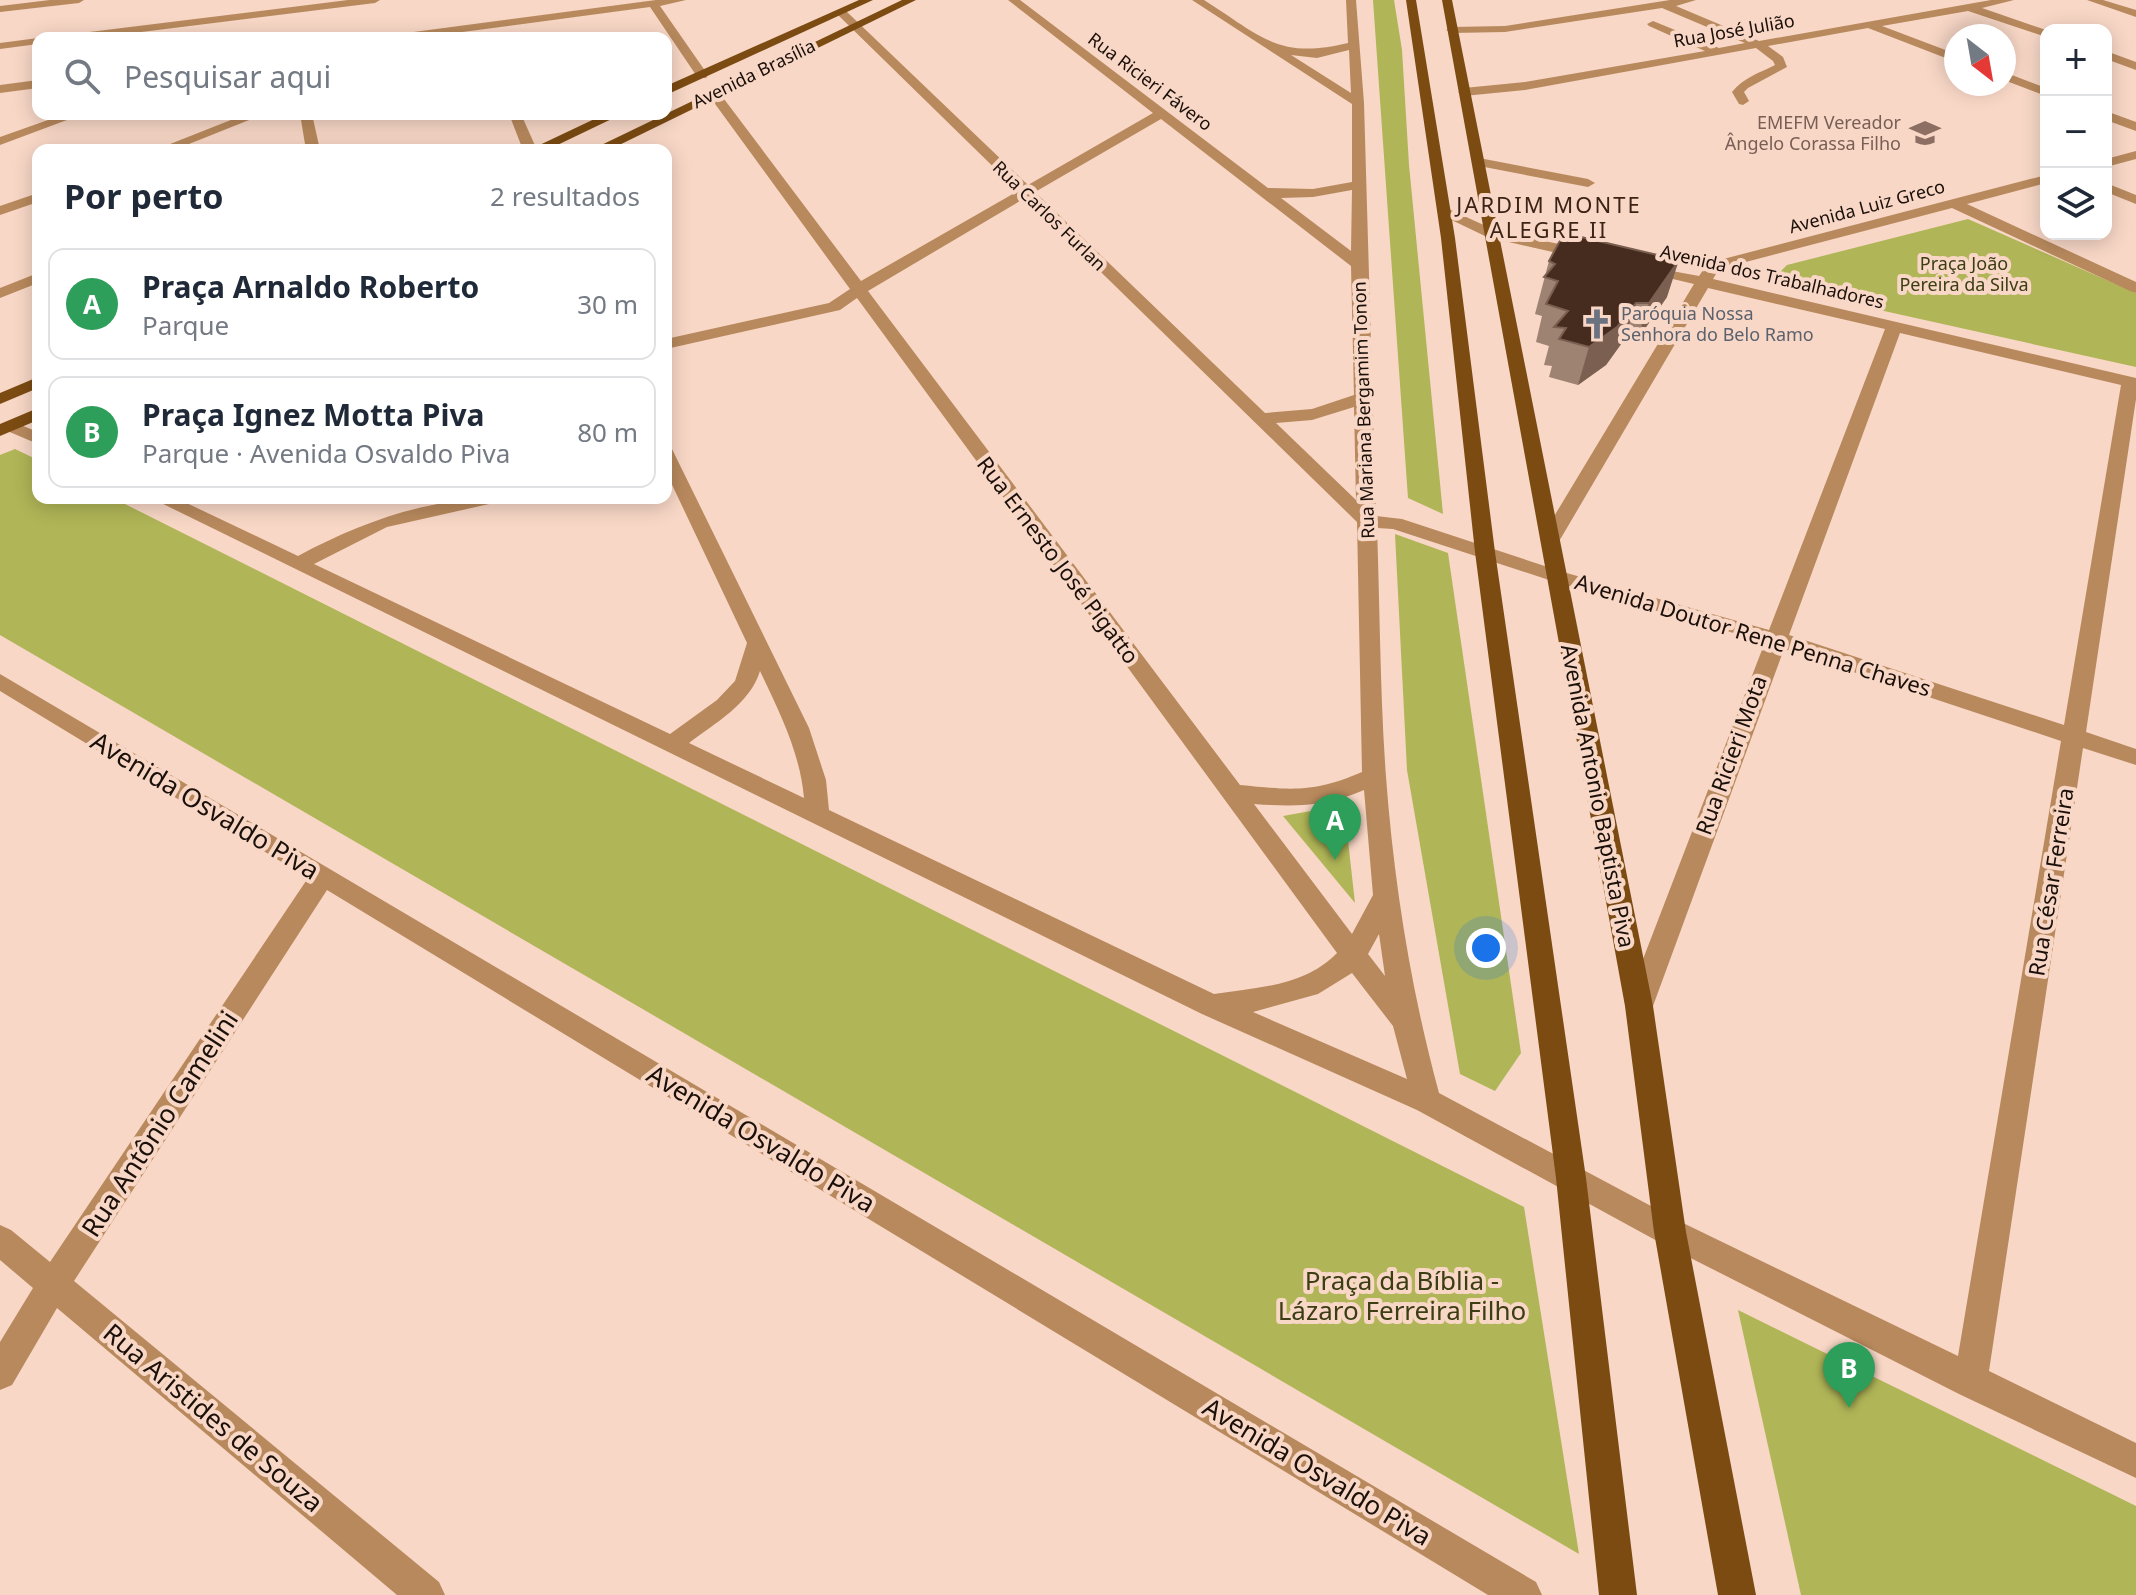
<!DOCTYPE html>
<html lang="pt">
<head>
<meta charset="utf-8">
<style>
  body { margin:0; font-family:"Noto Sans",sans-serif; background:#f6f6f7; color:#1f2937 }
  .controls { position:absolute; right:24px; top:24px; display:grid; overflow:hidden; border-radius:16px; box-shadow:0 4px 20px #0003 }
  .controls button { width:72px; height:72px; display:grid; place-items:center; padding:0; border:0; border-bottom:2px solid #e0e1e3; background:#fff; color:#1f2937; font:40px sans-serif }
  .compass { position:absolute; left:1944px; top:24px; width:72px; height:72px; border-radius:50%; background:#fff; box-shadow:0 4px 20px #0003; rotate:149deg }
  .you { position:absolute; left:1486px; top:948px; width:28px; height:28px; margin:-20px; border:6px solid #fff; border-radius:50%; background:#1a73e8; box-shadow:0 0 0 12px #1a73e833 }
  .badge { display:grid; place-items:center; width:52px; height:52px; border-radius:50%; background:#ea580c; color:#fff; font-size:26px; font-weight:700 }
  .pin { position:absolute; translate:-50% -66px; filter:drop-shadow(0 2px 4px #0008) }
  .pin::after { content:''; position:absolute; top:42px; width:28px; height:24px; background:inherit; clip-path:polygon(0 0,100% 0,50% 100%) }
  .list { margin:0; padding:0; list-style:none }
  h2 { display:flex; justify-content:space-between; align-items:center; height:104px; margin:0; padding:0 32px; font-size:34px }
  h2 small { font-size:26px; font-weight:400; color:#747a83 }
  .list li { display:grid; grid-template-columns:52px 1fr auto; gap:24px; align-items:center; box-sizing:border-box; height:112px; margin:0 16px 16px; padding:0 16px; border:2px solid #e0e1e3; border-radius:16px }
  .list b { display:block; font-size:30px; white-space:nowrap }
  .list p { margin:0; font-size:26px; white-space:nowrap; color:#747a83 }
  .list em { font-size:26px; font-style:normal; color:#747a83 }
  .icon { flex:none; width:44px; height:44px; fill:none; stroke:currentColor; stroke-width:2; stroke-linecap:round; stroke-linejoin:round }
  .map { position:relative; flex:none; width:2136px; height:1595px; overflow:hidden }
  .search { position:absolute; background:#fff; box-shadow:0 4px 20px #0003; left:32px; top:32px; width:640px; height:88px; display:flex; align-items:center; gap:20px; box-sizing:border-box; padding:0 28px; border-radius:16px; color:#747a83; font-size:30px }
  .panel { position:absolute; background:#fff; box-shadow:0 4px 20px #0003; left:32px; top:144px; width:640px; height:360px; border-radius:16px }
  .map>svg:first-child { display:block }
  .green { fill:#b0b557 }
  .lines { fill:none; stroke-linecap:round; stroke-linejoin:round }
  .minor { fill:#b8895d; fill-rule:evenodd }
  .major { fill:#7b4b12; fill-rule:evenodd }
  .wall { fill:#9e8272 }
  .shaded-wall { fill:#7b5f50 }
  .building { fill:#452c1e; stroke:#7b5f50; stroke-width:2 }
  .labels { text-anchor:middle; stroke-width:8; stroke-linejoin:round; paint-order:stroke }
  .far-street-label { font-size:18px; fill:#1a0f09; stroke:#f8d7c6 }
  .far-education-label { font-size:18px; fill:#785e54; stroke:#f8d7c6; text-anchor:end }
  .far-park-label { font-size:18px; fill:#3b3d13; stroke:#f8d7c6 }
  .far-worship-label { font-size:18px; fill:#5b616d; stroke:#f8d7c6; text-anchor:start }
  .far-quarter-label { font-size:22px; letter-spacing:2px; fill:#3c2316; stroke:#f8d7c6 }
  .street-label { font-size:22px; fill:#1a0f09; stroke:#f8d7c6 }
  .near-street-label { font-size:26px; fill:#1a0f09; stroke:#f8d7c6 }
  .near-park-label { font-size:26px; fill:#3b3d13; stroke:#f8d7c6 }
</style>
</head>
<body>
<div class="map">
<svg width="2136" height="1595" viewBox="0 0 2136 1595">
  <rect width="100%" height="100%" fill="#f8d7c6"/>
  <g class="green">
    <polygon points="1373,0 1394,0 1402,50 1409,165 1443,514 1408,498"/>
    <polygon points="1968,219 2136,293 2136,367 1794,291 1778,274 1787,265"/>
    <polygon points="15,449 38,460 38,498 113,498 1524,1207 1579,1554 0,635 0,455"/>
    <polygon points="1395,534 1448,553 1521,1053 1495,1091 1460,1074 1407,770"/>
    <polygon points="1344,805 1355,903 1283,816"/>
    <polygon points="1738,1310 2136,1506 2136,1595 1801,1595"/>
  </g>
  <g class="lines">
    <g class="minor">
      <polygon points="50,0 84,0 79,3 0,12 0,6"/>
      <polygon points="348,0 380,0 375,3 93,38 59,38 65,35"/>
      <polygon points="656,0 686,0 660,6 708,75 706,78 698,78 650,7 417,38 385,38 391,35"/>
      <path d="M1008 0H1020L1268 188 1313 189 1352 182V104L1192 0H1204C1261 36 1278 60 1348 43L1346 0H1356L1364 103 1376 516 1402 519 1563 572 1769 630 1885 329 1708 288 1561 538 1558 542H1544L1541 538 1694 284 1639 271V265L1699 276 1708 263 2046 175V183L1967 204 2136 282V293L2130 291 1952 208 1719 269 1713 279 2136 378V399L2086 732 2136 749V765L2083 748 1989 1371 2136 1443V1478L1959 1394 1659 1242 1417 1110 1202 1014 151 498H176L298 556C361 522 428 498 501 498L498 502 387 527 314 564 670 734 717 700 735 681 747 643 666 472V448L672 449 809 728 826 780 829 810 1214 994C1257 987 1304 987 1337 953L857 298 840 310 666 349V339L829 303 850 289 710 97V91H718L861 281 1018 191 838 15V11H846L1028 185 1153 113ZM1349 50 1351 93 1291 55 1317 58ZM1161 119 1351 266 1354 395 1312 409 1265 413 1035 192ZM1352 190 1351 251 1281 198 1313 197ZM1025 198 1357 522 1362 772C1314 793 1291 790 1240 785L868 291ZM1900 333 2121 385 2064 725 1789 635ZM1354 407 1356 500 1276 423 1312 420ZM1377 528 1393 529 1549 580 1765 642 1625 1006 1629 1014 1639 1017 1649 1014 1653 1006 1784 649 2061 741 1958 1356 1681 1222 1439 1093C1411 990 1394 884 1386 777 1380 694 1380 611 1377 528ZM760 671C779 711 800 752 804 798L689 743C715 723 750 704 760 671ZM1364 790 1373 895 1352 934 1254 804C1294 807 1326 807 1364 790ZM1379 934 1385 976 1368 954ZM1352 973 1393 1026 1407 1079 1253 1012 1318 994Z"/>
      <path d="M1670 0H1696L1676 6 1759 41 1991 0H2014L1982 8 2046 30V37L1968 11 1882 26 1956 54V62L1868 28 1768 46 1783 57 1787 67 1748 88 1744 92 1749 101 1743 105 1739 104 1732 92C1743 78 1759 73 1775 65L1773 61 1756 48 1525 90 1464 96 1458 92 1464 88 1525 82 1705 51 1649 26 1647 24 1653 21 1719 48 1745 43 1662 8 1505 32 1452 33 1446 30 1452 27 1505 26Z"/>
      <polygon points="2087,0 2103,0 2136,10 2136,17"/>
      <polygon points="38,38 38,44 0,49 0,43"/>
      <polygon points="2106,51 2136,62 2136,70 2106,59"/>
      <polygon points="2004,72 2046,88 2046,96 2004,80"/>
      <polygon points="38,80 38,88 0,93 0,85"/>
      <polygon points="2106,111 2136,122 2136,131 2106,120"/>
      <polygon points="65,114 83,114 0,145 0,137"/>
      <polygon points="246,114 264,114 174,150 155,150"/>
      <polygon points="300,114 312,114 320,150 306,150"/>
      <polygon points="509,114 521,114 537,150 523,150"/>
      <polygon points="2136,151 2136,159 2106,167 2106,159"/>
      <polygon points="1479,158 1588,179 1595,183 1588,187 1474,165 1472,162"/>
      <polygon points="2106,183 2136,195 2136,204 2106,192"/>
      <polygon points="38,193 38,202 0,215 0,206"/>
      <polygon points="1444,207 1497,231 1588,250 1596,255 1588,260 1487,237 1439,214 1437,211"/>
      <polygon points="38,273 38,283 0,298 0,288"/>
      <polygon points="11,421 38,432 38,444 5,430 2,426"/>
      <polygon points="0,674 1536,1582 1542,1595 1488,1595 327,890 74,1281 439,1582 445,1595 397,1595 57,1308 12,1385 0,1390 0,1342 33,1288 0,1260 0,1225 11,1230 50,1262 308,878 0,691"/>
    </g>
    <g class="major">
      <polygon points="859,0 873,0 666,95 666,86"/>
      <polygon points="902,0 916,0 609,150 591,150"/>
      <polygon points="1406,0 1416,0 1455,238 1495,552 1586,1178 1637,1595 1599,1595 1556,1178 1475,552 1441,238"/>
      <polygon points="1442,0 1452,0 1653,1006 1686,1232 1756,1595 1718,1595 1654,1232 1625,1006"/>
      <polygon points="605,114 622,114 547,150 529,150"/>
      <polygon points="38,377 38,388 0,404 0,393"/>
      <polygon points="38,408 38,420 0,436 0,424"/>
    </g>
  </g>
  <polygon class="wall" points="1549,261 1667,297 1637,340 1624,340 1606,365 1578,385 1549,377 1552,366 1544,365 1549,346 1536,342 1542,316 1535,314"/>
  <g class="shaded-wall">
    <polygon points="1679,260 1667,297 1637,340 1649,303"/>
    <polygon points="1636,303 1624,340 1606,365 1578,385 1589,347"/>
  </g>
  <polygon class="building" points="1564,233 1679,260 1649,303 1636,303 1617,327 1589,347 1559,339 1566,328 1554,327 1568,311 1546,304 1558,281 1544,277 1555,264 1549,261"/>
  <defs>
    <g id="school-bare" transform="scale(2.4)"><path d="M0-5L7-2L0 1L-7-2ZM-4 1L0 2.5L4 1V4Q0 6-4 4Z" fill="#8d6e63" stroke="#f8d7c6" stroke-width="2.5" paint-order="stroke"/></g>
    <g id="church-bare" transform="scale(2.4)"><path d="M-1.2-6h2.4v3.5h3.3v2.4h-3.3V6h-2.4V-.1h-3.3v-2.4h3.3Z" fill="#6b7280" stroke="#f8d7c6" stroke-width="2.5" paint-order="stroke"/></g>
  </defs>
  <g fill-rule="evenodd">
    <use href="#school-bare" x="1925" y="133"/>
    <use href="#church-bare" x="1597" y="324"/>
  </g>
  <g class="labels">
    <g class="far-street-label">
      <text transform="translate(1734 31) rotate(-10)" y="6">Rua José Julião</text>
      <text transform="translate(754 74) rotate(-26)" y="6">Avenida Brasília</text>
      <text transform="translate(1150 82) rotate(37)" y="6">Rua Ricieri Fávero</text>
      <text transform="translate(1867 207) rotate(-15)" y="6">Avenida Luiz Greco</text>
      <text transform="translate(1049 216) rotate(44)" y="6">Rua Carlos Furlan</text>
      <text transform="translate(1772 277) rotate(13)" y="6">Avenida dos Trabalhadores</text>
      <text transform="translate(1364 410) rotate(-92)" y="6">Rua Mariana Bergamim Tonon</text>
    </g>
    <g class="far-education-label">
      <text x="1901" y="129">EMEFM Vereador<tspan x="1901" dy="21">Ângelo Corassa Filho</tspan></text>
    </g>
    <g class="far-park-label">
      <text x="1964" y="270">Praça João<tspan x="1964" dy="21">Pereira da Silva</tspan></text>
    </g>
    <g class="far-worship-label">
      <text x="1621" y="320">Paróquia Nossa<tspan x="1621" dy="21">Senhora do Belo Ramo</tspan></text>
    </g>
    <g class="far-quarter-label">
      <text x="1549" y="213">JARDIM MONTE<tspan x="1549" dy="25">ALEGRE II</tspan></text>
    </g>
    <g class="street-label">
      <text transform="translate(1058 560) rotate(53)" y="8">Rua Ernesto José Pigatto</text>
      <text transform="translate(1753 635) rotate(17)" y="8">Avenida Doutor Rene Penna Chaves</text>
      <text transform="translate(1731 755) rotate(-70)" y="8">Rua Ricieri Mota</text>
      <text transform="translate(1598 796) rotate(79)" y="8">Avenida Antonio Baptista Piva</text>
      <text transform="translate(2051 882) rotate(-81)" y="8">Rua César Ferreira</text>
    </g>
    <g class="near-street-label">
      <text transform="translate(205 806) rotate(31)" y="9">Avenida Osvaldo Piva</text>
      <text transform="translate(160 1124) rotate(-57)" y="9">Rua Antônio Camelini</text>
      <text transform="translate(761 1139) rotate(31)" y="9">Avenida Osvaldo Piva</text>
      <text transform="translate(213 1418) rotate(40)" y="9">Rua Aristides de Souza</text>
      <text transform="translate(1317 1472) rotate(31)" y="9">Avenida Osvaldo Piva</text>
    </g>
    <g class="near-park-label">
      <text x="1402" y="1290">Praça da Bíblia -<tspan x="1402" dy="30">Lázaro Ferreira Filho</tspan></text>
    </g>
  </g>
</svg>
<div class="controls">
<button>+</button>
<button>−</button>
<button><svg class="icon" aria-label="layers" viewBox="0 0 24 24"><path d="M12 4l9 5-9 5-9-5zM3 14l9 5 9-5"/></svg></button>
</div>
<svg class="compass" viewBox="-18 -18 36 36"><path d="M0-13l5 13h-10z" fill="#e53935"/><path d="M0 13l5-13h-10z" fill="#747a83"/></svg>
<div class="you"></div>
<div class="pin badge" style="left:1335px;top:860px;background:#2e9e5b">A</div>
<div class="pin badge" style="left:1849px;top:1408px;background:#2e9e5b">B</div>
<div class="search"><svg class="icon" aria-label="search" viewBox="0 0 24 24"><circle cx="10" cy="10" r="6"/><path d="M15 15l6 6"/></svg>Pesquisar aqui</div>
<section class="panel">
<h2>Por perto<small>2 resultados</small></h2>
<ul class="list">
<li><span class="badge" style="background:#2e9e5b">A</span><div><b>Praça Arnaldo Roberto</b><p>Parque</p></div><em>30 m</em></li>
<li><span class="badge" style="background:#2e9e5b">B</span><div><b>Praça Ignez Motta Piva</b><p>Parque · Avenida Osvaldo Piva</p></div><em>80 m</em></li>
</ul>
</section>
</div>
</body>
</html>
